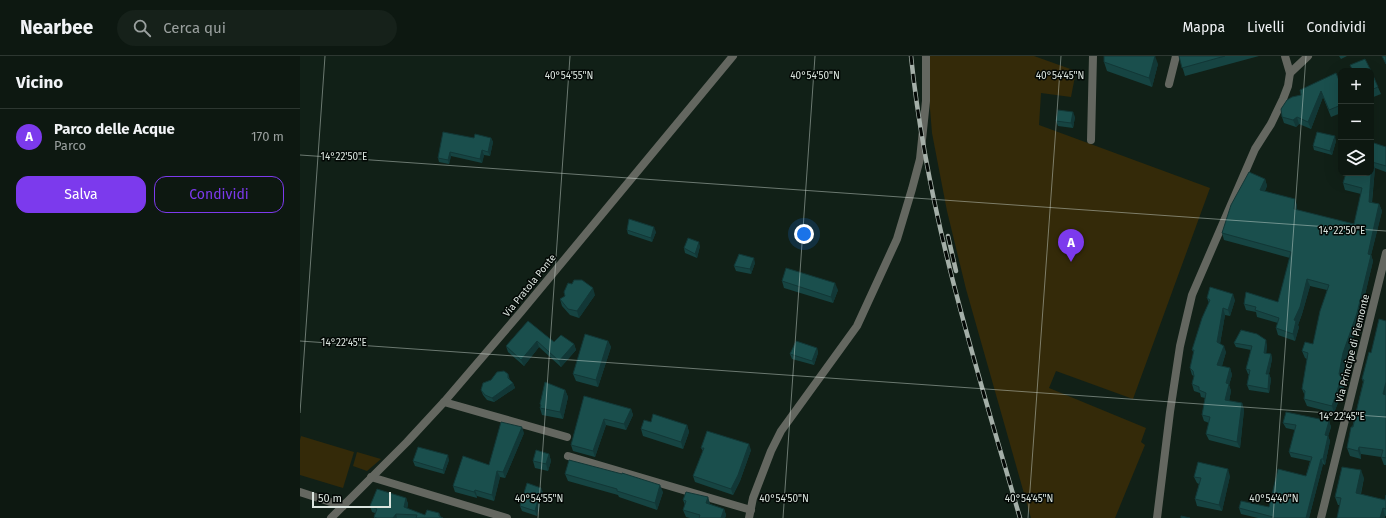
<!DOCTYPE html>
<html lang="it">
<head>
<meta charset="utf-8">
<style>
  body { margin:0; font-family:"Fira Sans",sans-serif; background:#16211a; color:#f1f3f6 }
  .controls { position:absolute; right:12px; top:12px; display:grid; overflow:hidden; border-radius:8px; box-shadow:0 4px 16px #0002 }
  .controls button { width:36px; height:36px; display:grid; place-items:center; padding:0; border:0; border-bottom:1px solid #2d3731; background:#0d1811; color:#f1f3f6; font:20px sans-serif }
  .scale { position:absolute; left:12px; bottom:10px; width:79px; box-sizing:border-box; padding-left:4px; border:2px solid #dae4de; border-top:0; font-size:11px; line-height:14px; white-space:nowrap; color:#dae4de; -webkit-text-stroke:3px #030805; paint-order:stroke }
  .you { position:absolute; left:504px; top:178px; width:14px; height:14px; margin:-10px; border:3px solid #fff; border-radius:50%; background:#1a73e8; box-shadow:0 0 0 6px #1a73e833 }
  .badge { display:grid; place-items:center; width:26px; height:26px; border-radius:50%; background:#7c3aed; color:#fff; font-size:13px; font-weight:700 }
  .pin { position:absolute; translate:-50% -33px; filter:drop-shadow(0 1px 2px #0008) }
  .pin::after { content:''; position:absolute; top:21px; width:14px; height:12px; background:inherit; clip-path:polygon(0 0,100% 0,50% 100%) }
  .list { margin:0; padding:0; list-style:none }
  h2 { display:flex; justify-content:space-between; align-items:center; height:52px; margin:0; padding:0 16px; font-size:17px }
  h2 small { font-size:13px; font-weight:400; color:#9aa09f }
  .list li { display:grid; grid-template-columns:26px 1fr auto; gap:12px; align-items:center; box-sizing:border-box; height:56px; padding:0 16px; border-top:1px solid #2d3731 }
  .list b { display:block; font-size:15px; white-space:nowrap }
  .list p { margin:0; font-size:13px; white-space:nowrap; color:#9aa09f }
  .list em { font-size:13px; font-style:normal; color:#9aa09f }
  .actions { display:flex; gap:8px; padding:12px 16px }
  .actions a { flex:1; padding:9px 0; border:1px solid #7c3aed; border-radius:12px; text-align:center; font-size:14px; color:#7c3aed }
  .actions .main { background:#7c3aed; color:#fff }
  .icon { flex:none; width:22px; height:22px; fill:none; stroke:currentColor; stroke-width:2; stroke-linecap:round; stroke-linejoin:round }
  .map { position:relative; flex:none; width:1086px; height:462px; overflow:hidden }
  header { display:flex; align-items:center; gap:24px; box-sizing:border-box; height:56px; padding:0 20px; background:#0d1811; border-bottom:1px solid #2d3731 }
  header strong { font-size:19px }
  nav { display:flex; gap:22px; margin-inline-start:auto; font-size:14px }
  .search { width:280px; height:36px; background:#16211a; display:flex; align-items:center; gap:10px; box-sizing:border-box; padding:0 14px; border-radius:22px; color:#9aa09f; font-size:15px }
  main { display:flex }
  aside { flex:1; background:#0d1811 }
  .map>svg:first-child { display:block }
  .green { fill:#342a09 }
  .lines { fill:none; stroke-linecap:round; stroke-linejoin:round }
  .minor { stroke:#646760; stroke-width:8 }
  .rail-casing { stroke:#a4afa8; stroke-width:4.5 }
  .rail { stroke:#030805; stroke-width:3; stroke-dasharray:9; stroke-linecap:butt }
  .wall { fill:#164442 }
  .shaded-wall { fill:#123736 }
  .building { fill:#1a4f4d; stroke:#123736 }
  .ticks { fill:none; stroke:#dae4de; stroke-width:1; stroke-opacity:0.45 }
  .labels { text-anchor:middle; stroke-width:3; stroke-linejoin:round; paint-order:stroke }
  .street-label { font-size:10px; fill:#dae4de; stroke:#030805 }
  .ticks-label { font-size:10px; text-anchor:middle; fill:#dae4de; stroke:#030805; stroke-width:3; stroke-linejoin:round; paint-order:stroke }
</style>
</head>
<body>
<header>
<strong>Nearbee</strong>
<div class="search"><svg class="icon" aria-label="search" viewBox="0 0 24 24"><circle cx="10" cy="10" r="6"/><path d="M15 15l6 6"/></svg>Cerca qui</div>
<nav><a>Mappa</a><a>Livelli</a><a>Condividi</a></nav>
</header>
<main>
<aside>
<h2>Vicino<small></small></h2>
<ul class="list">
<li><span class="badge">A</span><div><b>Parco delle Acque</b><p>Parco</p></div><em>170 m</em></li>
</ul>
<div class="actions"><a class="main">Salva</a><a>Condividi</a></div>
</aside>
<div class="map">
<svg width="1086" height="462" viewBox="0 0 1086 462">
  <rect width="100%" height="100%" fill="#112017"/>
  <g class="green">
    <polygon points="629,0 734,0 776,15 771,41 741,37 739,69 910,132 833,343 756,315 749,332 846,372 841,386 845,389 815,462 731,462 666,233 647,155 632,77 629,41"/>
    <polygon points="1,380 54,396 43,432 0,419 0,384"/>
    <polygon points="57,396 81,403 67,415 53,410"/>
  </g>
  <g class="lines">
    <g class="minor">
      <polyline points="985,0 990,17"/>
      <polyline points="869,28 876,0"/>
      <polyline points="791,84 793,0"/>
      <polyline points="144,346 267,381"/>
      <polyline points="268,400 451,454"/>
      <polyline points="71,421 207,462"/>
      <polyline points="0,436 43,450"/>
      <polyline points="31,462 107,386 144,346 221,256 433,0"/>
      <polyline points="449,462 453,442 471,395 481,375 557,270 597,183 612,133 620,103 626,45 626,0"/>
      <polyline points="857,462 870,356 880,290 892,239 955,93 971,68 983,43 988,30 990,17 1008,0"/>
      <polyline points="1021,462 1086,197"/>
    </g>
    <g class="rail-casing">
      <g id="rail">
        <path d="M611 0C627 158 676 310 720 462"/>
        <polyline points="648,180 656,215"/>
      </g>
    </g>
    <use href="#rail" class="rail"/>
  </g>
  <g class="wall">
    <polygon points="879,0 959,0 885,20"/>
    <polygon points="1039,0 1047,0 1041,3"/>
    <polygon points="804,6 858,8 852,31 807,15"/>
    <polygon points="1071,15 1081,38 1071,42"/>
    <polygon points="1041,29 1041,57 1031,61 1023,41 1011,73 999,68 996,71 984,67 982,61"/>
    <polygon points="775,61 773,72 758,70 756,65"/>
    <polygon points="174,82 191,82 193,86 190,100 184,99 182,107 151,100 149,108 139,106 138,102"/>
    <polygon points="1036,85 1032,99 1014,94 1013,90"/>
    <polygon points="1071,86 1086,91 1086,116 1075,112 1072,147 1079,148 1082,155 1071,199 1073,205 1059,264 1046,303 1042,323 1044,330 1044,335 1042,336 1034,357 1007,350 1004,343 1005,340 1002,333 1007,303 1005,302 1002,295 1013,288 1027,234 1010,230 1002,258 998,269 999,271 995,285 978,279 976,272 978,267 957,261 956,256 946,254 944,248 978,246 990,202 924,184 922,177 965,123 967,130 965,135 997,149 997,154 1054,168 1061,138 1045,134 1043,127 1071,117"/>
    <polygon points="327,174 356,176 352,186 328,178"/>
    <polygon points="400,190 397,202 385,197 384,192"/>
    <polygon points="455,207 451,218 436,215 434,210"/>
    <polygon points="482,225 538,234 533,247 484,232"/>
    <polygon points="295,239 279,262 270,259 262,250 260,243"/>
    <polygon points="907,242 935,244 930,260 925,259 920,288 926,296 922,310 930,312 932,319 929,329 931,335 929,345 942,347 944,354 940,392 909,384 906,378 909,367 904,365 902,359 905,342 901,341 900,337 894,335 892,328 894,320 892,319 890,312 894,297 892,294 909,247"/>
    <polygon points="228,265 254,286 274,288 276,294 261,311 239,291 224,310 208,296 206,290"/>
    <polygon points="1086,265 1086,409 1084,409 1081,401 1061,398 1061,403 1050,400 1047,392 1058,348 1063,326 1062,323 1071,297"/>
    <polygon points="308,285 311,291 298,331 276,325 273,318"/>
    <polygon points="934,287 967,289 966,297 971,298 972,303 969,318 971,323 969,337 949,334 947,329 949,318 948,318 946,313 951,294 936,291"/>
    <polygon points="517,292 518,297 514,309 492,303 490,298"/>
    <polygon points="208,318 210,324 213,327 215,332 194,346 187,344 183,339 181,334"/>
    <polygon points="265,334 268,341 263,363 242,359 240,352 241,351 240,348"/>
    <polygon points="284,340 331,353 333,359 326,374 306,369 295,401 273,395 271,389"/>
    <polygon points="1029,365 1031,371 1028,380 1030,385 1025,409 1023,408 1009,462 958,462 941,458 939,452 969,451 1006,420 1010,405 991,401 989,396 995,374 986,372 983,367"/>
    <polygon points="351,366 387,369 389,376 383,393 343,380 341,373"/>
    <polygon points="224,377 205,422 200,421 194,445 177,440 177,442 155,436 153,430 189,409"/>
    <polygon points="401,392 451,394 440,425 433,439 395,426 393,420 403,395"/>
    <polygon points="249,398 251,405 248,415 235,412 233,405"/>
    <polygon points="149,404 144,418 115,410 113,405"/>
    <polygon points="265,418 363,436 357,454 319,441 318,439 268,425"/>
    <polygon points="930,420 922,455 897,450 895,443 899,428 897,427 894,421"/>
    <polygon points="1064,422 1061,438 1085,444 1086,439 1086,460 1085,460 1085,462 1037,462 1040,449 1038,449 1035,441"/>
    <polygon points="243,436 237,460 222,455 220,450"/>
    <polygon points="408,441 410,448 424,453 426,459 425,462 390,462 386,461 383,454 385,449 383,444"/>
    <polygon points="106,442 108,448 107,453 125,459 139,457 141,461 143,462 74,462 74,461 75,457 72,456 70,450"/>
  </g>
  <g class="shaded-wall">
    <polygon points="855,0 858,8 852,31 849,22"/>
    <polygon points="1021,35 1023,41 1011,73 1008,66"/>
    <polygon points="773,56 775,61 773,72 771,67"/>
    <polygon points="997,61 999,68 996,71 993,64"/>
    <polygon points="1035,80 1036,85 1032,99 1030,95"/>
    <polygon points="191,82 193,86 190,100 188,96"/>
    <polygon points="182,94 184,99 182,107 180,103"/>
    <polygon points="150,96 151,100 149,108 148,104"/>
    <polygon points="1072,106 1075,112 1071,153 1069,146"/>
    <polygon points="965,123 967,130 962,140 960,134"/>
    <polygon points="995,143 997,149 997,159 994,153"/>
    <polygon points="1079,148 1082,155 1071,199 1073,205 1059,264 1046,303 1042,323 1044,330 1044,335 1041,329 1039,318 1043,297 1068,198"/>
    <polygon points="354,171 356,176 352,186 351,182"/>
    <polygon points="399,186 400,190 397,202 395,198"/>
    <polygon points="454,202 455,207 451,218 450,213"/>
    <polygon points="1007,223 1010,230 1002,258 998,269 999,271 995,285 993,278 994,264"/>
    <polygon points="535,227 538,234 533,247 531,241"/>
    <polygon points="293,232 295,239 279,262 277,255"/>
    <polygon points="933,238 935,244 930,260 928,254"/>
    <polygon points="923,252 925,259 919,293 917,286"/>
    <polygon points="966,284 967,289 966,301 964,297"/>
    <polygon points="237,285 239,291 224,310 221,304"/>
    <polygon points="308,285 311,291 298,331 296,324"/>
    <polygon points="274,288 276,294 261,311 259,305"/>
    <polygon points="924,290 926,296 920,316 917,309"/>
    <polygon points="517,292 518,297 514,309 512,305"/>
    <polygon points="971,298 972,303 968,322 966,318"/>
    <polygon points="930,312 932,319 929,329 931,335 928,351 925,344 926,327"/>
    <polygon points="969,318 971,323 969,337 968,333"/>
    <polygon points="1086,326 1086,346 1083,338"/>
    <polygon points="213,327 215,332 194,346 192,342"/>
    <polygon points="1039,329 1042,336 1034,357 1032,350"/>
    <polygon points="265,334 268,341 263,363 260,356"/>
    <polygon points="942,347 944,354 940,392 937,386"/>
    <polygon points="331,353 333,359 326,374 324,368"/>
    <polygon points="304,363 306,369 295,401 293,395"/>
    <polygon points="1029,365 1031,371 1027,384 1025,379"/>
    <polygon points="387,369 389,376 383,393 381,386"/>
    <polygon points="222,371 224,377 205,422 203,416"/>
    <polygon points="1028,380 1030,385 1025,409 1023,403"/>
    <polygon points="449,388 451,394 440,425 433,439 431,433"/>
    <polygon points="1059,391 1061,398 1061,403 1058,395"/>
    <polygon points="249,398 251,405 248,415 246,408"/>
    <polygon points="148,399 149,404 144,418 143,414"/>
    <polygon points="1021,403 1023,408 1009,462 1006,462"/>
    <polygon points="928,413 930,420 922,455 919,449"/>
    <polygon points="1061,414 1064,422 1059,444 1056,437"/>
    <polygon points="197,415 200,421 194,445 192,439"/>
    <polygon points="360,429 363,436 357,454 355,447"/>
    <polygon points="241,432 243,436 237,460 235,455"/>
    <polygon points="175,434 177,440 177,442 174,436"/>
    <polygon points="408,441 410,448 406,447"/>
    <polygon points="106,442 108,448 106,457 104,451"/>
    <polygon points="1083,452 1085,460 1085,462 1080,462"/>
    <polygon points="424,453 426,459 425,462 421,462"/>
    <polygon points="96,458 97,462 93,462"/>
  </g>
  <g class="building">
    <polygon points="804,0 855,0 849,22 804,6"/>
    <polygon points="879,0 925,0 882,12"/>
    <polygon points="1082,0 1086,0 1086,8"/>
    <polygon points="1065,3 1071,15 1053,15 1050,9"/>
    <polygon points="1071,15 1078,31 1071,34"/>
    <polygon points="1036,17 1041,29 1041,49 1029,54 1021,35 1008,66 997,61 993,64 982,61 981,53 987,44 992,41 1001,39 1000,34"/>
    <polygon points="758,54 773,56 771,67 756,65"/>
    <polygon points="143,76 174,82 175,78 191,82 188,96 182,94 180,103 150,96 148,104 138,102"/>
    <polygon points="1017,76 1035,80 1030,95 1013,90"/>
    <polygon points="1071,86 1086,91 1086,110 1072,106 1069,146 1079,148 1068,198 1071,199 1057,257 1043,297 1039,318 1042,323 1041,329 1039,329 1032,350 1004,343 1005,335 1002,333 1008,297 1002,295 1005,286 1013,288 1020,255 1029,229 1007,223 1000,251 994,264 996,265 993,278 976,272 979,262 955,254 956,251 944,248 946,236 978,246 991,196 922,177 931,149 949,116 965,123 960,134 995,143 994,153 1054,168 1062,132 1043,127 1046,117 1071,117"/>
    <polygon points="329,163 354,171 351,182 327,174"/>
    <polygon points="388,182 399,186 395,198 384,192"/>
    <polygon points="439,198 454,202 450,213 434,210"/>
    <polygon points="486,212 535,227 531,241 482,225"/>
    <polygon points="274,224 282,224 293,232 277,255 268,253 260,243 265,240 264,236 268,227 272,228"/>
    <polygon points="910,231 933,238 928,254 923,252 917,286 924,290 917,309 930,312 926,327 929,328 925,344 942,347 937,386 906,378 910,361 902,359 906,337 899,334 899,331 892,328 894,320 893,315 890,312 894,294 892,294 902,262 910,244 907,242"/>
    <polygon points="1079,263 1086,265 1086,326 1083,338 1086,339 1086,402 1081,401 1083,394 1059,391 1058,395 1047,392 1051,371 1053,371 1058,348 1064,324 1062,323 1069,296 1071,297"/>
    <polygon points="228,265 254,286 261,279 274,288 259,305 237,285 221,304 206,290"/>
    <polygon points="941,274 957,278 966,284 964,297 971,298 966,318 969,318 968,333 947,329 950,314 946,313 952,290 934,287"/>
    <polygon points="285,278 308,285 296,324 273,318"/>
    <polygon points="496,285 517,292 512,305 490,298"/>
    <polygon points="204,315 208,318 208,322 213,327 192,342 185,339 181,334 183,327 191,324 197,316"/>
    <polygon points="245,326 265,334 260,356 240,352 241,349 240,348"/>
    <polygon points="284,340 331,353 324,368 304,363 293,395 271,389"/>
    <polygon points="986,356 1029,365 1025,379 1028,380 1023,403 1021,403 1006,462 973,462 973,461 939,452 941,445 969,451 978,413 1006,420 1012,401 989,396 996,369 983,367"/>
    <polygon points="353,358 387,369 381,386 341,373 344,364 351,366"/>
    <polygon points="201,366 222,371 203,416 197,415 192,439 175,434 174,436 153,430 163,400 189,409"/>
    <polygon points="407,375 449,388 438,419 431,433 393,420 404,392 401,392"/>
    <polygon points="118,391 148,399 143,414 113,405"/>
    <polygon points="236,394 249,398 246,408 233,405"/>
    <polygon points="269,404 322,418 322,417 360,429 355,447 317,435 317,433 265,418"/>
    <polygon points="898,406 928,413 919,449 895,443 901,422 894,421"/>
    <polygon points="1042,411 1061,414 1056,437 1085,444 1086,439 1086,453 1083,452 1080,462 1037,462 1041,442 1035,441"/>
    <polygon points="227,427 241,432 235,455 220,450"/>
    <polygon points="77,433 106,442 104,451 125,459 127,454 139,457 139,460 143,462 116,462 117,459 96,458 93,462 77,462 74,461 77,453 70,450"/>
    <polygon points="386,436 408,441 406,447 424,453 421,462 399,462 400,459 383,454 386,445 383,444"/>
    <polygon points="881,460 890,462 881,462"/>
  </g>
  <path class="ticks" d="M0 99 1086 175M0 285 1086 361M0 357 25 0M238 462 270 0M483 462 515 0M728 462 761 0M973 462 1006 0"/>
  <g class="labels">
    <g class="street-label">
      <text transform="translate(229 229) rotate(-51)" y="4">Via Pratola Ponte</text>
      <text transform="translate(1052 292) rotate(-76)" y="4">Via Principe di Piemonte</text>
    </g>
  </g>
  <g class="ticks-label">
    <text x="269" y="23">40°54'55"N</text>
    <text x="515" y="23">40°54'50"N</text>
    <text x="760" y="23">40°54'45"N</text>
    <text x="44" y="104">14°22'50"E</text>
    <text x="1042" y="178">14°22'50"E</text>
    <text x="44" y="290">14°22'45"E</text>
    <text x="1042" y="364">14°22'45"E</text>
    <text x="239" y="446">40°54'55"N</text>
    <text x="484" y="446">40°54'50"N</text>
    <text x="729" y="446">40°54'45"N</text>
    <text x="974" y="446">40°54'40"N</text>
  </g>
</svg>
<div class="controls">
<button>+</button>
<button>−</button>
<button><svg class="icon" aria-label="layers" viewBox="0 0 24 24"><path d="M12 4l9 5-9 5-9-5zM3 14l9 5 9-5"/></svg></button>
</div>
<div class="scale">50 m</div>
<div class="you"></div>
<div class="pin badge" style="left:771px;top:206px">A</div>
</div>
</main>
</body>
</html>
